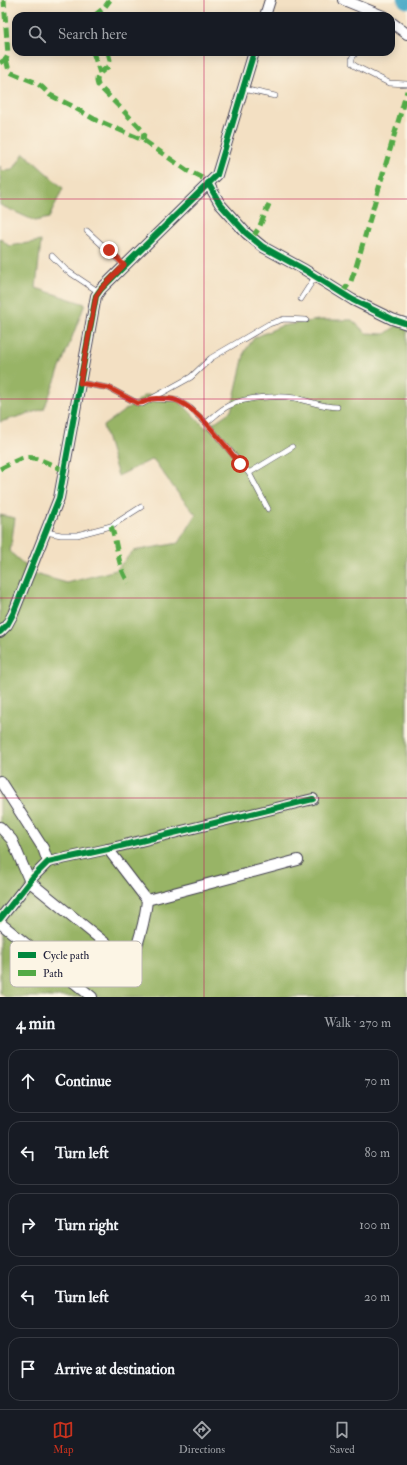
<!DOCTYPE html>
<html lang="en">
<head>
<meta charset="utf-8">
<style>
  body { margin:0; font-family:"IM FELL Double Pica",serif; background:#20242c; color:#f1f3f6 }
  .stop { position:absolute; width:12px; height:12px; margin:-9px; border:3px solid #c8321e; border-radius:50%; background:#fff }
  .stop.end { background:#c8321e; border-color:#fff; box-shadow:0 1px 4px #0008 }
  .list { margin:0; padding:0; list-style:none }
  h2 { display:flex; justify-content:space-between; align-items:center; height:52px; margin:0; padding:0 16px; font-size:17px }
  h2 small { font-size:13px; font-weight:400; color:#9ea1a6 }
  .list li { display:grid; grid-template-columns:26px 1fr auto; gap:12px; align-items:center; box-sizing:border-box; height:64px; margin:0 8px 8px; padding:0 8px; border:1px solid #363941; border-radius:12px }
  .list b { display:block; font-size:15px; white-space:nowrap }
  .list em { font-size:13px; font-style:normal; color:#9ea1a6 }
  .icon { flex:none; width:22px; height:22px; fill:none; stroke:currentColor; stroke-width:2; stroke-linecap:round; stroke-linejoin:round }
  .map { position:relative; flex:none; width:407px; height:997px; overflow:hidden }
  .search { position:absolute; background:#171b24; box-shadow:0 2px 10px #0003; left:12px; right:12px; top:12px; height:44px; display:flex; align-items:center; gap:10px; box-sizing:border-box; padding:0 14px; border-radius:12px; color:#9ea1a6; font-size:15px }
  .sheet { height:412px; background:#171b24 }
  nav { display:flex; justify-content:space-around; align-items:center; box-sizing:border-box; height:56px; border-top:1px solid #363941; background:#171b24; font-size:11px; color:#9ea1a6 }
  nav a { display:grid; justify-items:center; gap:2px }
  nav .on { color:#c8321e }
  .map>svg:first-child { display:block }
  .forest { fill:#98b466; stroke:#5d6b50 }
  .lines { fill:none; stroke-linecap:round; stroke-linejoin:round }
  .river { stroke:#47a8c6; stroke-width:15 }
  .service-casing { stroke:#413e4f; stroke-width:6 }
  .minor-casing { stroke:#413e4f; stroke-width:12 }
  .service { stroke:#fff; stroke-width:5 }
  .minor { stroke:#fff; stroke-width:10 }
  .quiet { stroke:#53aa46; stroke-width:5; stroke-dasharray:10 5; stroke-linecap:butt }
  .cycleway-casing { stroke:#fcf5e5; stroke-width:8 }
  .cycleway { stroke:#00873e; stroke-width:6 }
  .route { stroke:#c8321e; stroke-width:5 }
  .grid { fill:none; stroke:#c2185b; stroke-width:1; stroke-opacity:0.55 }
  .key { fill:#fcf5e5; stroke:#bbb6b2; stroke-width:1 }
  .key-label { font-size:11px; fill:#22223b }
</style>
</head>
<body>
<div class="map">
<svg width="407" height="997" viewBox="0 0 407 997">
  <rect width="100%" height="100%" fill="#fcf5e5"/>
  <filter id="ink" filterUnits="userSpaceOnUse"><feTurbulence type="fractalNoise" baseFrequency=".025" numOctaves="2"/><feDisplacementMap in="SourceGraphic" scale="8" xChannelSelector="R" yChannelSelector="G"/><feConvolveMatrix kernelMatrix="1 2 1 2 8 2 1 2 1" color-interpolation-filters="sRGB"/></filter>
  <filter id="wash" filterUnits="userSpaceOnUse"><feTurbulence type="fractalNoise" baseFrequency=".012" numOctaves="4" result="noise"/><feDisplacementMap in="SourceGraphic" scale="16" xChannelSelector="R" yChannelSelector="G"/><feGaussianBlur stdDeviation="0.9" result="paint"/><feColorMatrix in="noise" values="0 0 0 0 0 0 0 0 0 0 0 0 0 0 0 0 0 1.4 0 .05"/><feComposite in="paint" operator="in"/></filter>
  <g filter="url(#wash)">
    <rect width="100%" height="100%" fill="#f3e0c3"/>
    <g class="forest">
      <polygon points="24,153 63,188 49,218 35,221 0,205 0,166 2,171 13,170"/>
      <polygon points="0,238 9,246 41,241 36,288 85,304 44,409 0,422"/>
      <polygon points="318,320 352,320 366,333 385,334 396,326 407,327 407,997 5,997 0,993 0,515 15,518 10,552 35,574 67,583 116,570 133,551 179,543 196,515 177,492 153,459 118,476 103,426 146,395 175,397 206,428 231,411 245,351 254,338 281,326"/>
    </g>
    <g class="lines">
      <polyline class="river" points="405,0 407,1"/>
    </g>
  </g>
  <g filter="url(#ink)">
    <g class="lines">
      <g class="service-casing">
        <g id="service">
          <polyline points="356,52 352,58 352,63 355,66 389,83 407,84"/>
          <polyline points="243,89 275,96"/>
          <polyline points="87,231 124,265"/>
          <polyline points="52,256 66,270 99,292"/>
          <polyline points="301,299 315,277"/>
          <polyline points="80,383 109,388 137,403 142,404 191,377 211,358 269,324 284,319 306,320"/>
          <polyline points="152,399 177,400 190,408 206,423 249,473 268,509"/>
          <path d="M206 423C213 418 220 410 228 406 245 397 276 395 295 398 309 401 322 407 337 407"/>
          <polyline points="249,473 292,447"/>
          <polyline points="46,530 51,533 61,535 77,535 111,526 141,507"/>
        </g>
      </g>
      <g class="minor-casing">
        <g id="minor">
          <polyline points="344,0 383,16"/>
          <polyline points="265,16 270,0"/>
          <polyline points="391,22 407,34"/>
          <polyline points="208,183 220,204 246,233 263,247 305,270 353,300 392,319 407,324"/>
          <polyline points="0,632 7,625 13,614 59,498 96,296 101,289 217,175 254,52"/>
          <polyline points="0,781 43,848 48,862"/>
          <path d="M0 827 12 840 30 882 131 964C138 943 145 922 147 900L108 849"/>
          <polyline points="147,900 298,860"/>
          <polyline points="0,919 33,877 48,862 108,849 313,799"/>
          <polyline points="0,923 92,997"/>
        </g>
      </g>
      <use href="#service" class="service"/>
      <use href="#minor" class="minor"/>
      <g class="quiet">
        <polyline points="94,16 104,8 110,0"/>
        <polyline points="93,52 100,73"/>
        <path d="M108 52 110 60 109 66C103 71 94 75 98 85L144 132 143 140"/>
        <polyline points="6,59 9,71 12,73 37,83 43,88 50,95 70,105 94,119 143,140 188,171 204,179 208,183"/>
        <polyline points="0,63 6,59 8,55 4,0"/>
        <polyline points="252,238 259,228 269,204"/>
        <polyline points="342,293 351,281 356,267 407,91"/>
        <path d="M0 469C8 465 16 460 24 458 36 455 53 466 64 470"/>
        <path d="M111 526C118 545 117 566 129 583"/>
      </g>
      <g class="cycleway-casing">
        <g id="cycleway">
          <polyline points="208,183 220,204 246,233 263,247 305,270 353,300 392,319 407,324"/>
          <polyline points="0,632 7,625 13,614 59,498 96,296 101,289 217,175 254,52"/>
          <polyline points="0,919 33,877 48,862 108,849 313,799"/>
        </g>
      </g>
      <use href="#cycleway" class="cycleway"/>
    </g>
  </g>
  <g class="lines" filter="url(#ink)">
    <path class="route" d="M109 250 124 265 101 289 96 296 80 383 109 388 137 403C143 404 146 401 151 399 156 398 165 399 170 399 194 401 225 446 240 464"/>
  </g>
  <path class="grid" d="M204 0V16M204 52V997M0 199H407M0 399H407M0 598H407M0 798H407"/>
  <rect x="10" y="941" width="132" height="46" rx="6" class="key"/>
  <rect x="18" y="952" width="18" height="6" fill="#00873e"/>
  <rect x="18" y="970" width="18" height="6" fill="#53aa46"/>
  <g class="key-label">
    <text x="43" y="959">Cycle path</text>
    <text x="43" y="977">Path</text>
  </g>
</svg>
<div class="stop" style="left:240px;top:464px"></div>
<div class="stop end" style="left:109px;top:250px"></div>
<div class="search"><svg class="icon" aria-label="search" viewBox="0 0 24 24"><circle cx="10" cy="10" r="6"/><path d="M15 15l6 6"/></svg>Search here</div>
</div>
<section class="sheet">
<h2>4 min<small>Walk · 270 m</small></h2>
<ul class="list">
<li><svg class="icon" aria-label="ahead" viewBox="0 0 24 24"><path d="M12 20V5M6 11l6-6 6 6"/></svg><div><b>Continue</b></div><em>70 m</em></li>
<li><svg class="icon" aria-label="left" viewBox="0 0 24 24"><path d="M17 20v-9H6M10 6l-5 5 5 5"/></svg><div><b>Turn left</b></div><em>80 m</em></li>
<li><svg class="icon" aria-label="right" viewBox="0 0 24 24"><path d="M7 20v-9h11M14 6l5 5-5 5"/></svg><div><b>Turn right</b></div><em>100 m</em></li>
<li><svg class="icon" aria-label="left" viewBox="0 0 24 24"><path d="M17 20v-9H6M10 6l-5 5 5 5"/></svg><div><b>Turn left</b></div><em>20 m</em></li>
<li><svg class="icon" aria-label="arrive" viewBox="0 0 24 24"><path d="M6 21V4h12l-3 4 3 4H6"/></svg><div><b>Arrive at destination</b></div></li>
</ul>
</section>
<nav>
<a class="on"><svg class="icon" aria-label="map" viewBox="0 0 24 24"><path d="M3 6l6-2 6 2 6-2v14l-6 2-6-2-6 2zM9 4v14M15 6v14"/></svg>Map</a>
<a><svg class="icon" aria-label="directions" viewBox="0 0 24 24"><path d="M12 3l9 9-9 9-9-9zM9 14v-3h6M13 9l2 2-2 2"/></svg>Directions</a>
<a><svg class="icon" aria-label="saved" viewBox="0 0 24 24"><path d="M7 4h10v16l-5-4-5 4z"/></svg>Saved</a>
</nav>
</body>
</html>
